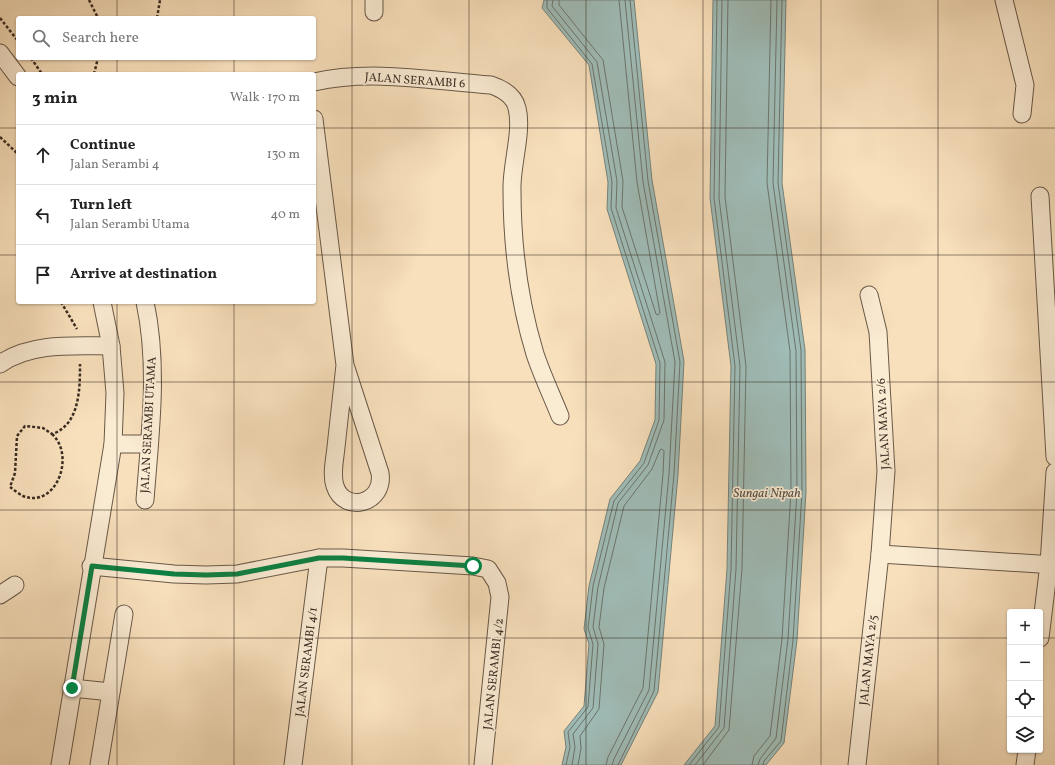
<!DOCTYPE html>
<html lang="en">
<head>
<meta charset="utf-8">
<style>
  body { margin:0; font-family:Vollkorn,serif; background:#f2f2f2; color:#222 }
  .controls { position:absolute; right:12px; bottom:12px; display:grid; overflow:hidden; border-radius:4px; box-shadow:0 1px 3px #0004 }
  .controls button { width:36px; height:36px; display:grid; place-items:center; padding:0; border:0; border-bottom:1px solid #e0e0e0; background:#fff; color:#222; font:20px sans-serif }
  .stop { position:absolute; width:12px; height:12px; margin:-9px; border:3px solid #0b8043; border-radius:50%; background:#fff }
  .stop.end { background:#0b8043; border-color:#fff; box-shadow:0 1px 4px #0008 }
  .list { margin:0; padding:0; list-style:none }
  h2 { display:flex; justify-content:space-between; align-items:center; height:52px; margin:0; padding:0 16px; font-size:17px }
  h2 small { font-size:13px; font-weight:400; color:#767676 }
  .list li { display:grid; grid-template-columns:26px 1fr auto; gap:12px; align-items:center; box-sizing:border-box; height:60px; padding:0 16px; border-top:1px solid #e0e0e0 }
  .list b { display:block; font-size:15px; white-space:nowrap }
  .list p { margin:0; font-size:13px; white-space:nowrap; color:#767676 }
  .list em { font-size:13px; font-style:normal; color:#767676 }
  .icon { flex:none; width:22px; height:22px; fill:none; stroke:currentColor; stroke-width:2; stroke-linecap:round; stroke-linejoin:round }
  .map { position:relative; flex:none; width:1055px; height:765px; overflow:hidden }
  .search { position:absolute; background:#fff; box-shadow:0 1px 3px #0004; left:16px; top:16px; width:300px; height:44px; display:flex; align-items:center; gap:10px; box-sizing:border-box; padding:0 14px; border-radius:4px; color:#767676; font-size:15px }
  .panel { position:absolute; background:#fff; box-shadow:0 1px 3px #0004; left:16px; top:72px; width:300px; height:232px; border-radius:4px }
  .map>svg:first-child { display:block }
  .water { fill:#9fbcb7; stroke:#76827b }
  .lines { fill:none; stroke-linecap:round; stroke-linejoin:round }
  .shore { stroke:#6c746c; stroke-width:1 }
  .street-casing { stroke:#695848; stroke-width:19 }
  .path { stroke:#392b22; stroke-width:2.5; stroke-dasharray:3 2; stroke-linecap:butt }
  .street { stroke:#faebd3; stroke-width:17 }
  .route { stroke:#0b8043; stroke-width:5 }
  .grid { fill:none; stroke:#392b22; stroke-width:1; stroke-opacity:0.55 }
  .labels { text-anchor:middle; stroke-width:3.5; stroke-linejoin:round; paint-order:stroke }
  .street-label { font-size:12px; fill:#392b22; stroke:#faebd3 }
  .water-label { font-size:13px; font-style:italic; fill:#524f47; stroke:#faebd3 }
</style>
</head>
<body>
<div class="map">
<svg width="1055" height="765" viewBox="0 0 1055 765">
  <rect width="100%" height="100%" fill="#f8e0bc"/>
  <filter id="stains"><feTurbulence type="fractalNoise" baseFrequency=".005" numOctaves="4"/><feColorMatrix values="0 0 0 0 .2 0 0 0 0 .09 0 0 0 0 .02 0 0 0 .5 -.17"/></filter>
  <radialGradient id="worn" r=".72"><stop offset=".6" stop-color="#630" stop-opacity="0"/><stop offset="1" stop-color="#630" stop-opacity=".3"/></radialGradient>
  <g class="water">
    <polygon points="544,0 634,0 652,180 684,361 678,475 658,692 621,765 562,765 566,747 564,731 584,706 589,644 584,629 589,586 610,499 640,461 655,420 656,364 607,209 608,182 589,65 542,8"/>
    <polygon points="713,0 786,0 782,183 805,350 806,492 797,640 784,743 766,765 684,765 715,726 727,569 731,366 710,198"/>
  </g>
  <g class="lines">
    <g class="shore">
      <polyline points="547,0 547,8 592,64 612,182 611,208 660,363 659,420 644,463 614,501 593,586 588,628 593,644 588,707 568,732 570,747 566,765"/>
      <polyline points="553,0 552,6 597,62 617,181 616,208 665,362 664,420 648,465 618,503 598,587 593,627 598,644 593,708 573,734 575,747 572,765"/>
      <polyline points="559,0 559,5 603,60 623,181 622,207 656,314 658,315 660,313 637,182 619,0"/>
      <polyline points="578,765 581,748 580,736 599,709 604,644 599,627 604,588 624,506 652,469 660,450 662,449 664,451 663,474 643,688 608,757 606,765"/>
      <polyline points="612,765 614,759 649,690 669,474 675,362 643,182 625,0"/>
      <polyline points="618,765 654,691 674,474 680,362 648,181 630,0"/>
      <polyline points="689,765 719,727 731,569 735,366 714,198 717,0"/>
      <polyline points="695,765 724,728 736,569 740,366 719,198 722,0"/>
      <polyline points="703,765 729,730 742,569 746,366 725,197 728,0"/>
      <polyline points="752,765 754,756 770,736 782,639 791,491 790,351 767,183 771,0"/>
      <polyline points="758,765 760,759 776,738 788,639 797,491 796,351 773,183 777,0"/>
      <polyline points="763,765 764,761 781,741 793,640 802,492 801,350 778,183 782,0"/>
    </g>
    <g class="street-casing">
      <g id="street">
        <polyline points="1004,0 1025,85 1022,114"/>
        <polyline points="374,12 374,0"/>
        <polyline points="0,53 18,77"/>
        <path d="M314 82C372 69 433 81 491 85 503 89 514 95 517 108 523 131 511 166 512 190 512 245 519 301 535 354 542 375 552 396 560 416"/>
        <path d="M314 119 345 365 380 473C385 504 344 514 335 486 331 474 335 459 336 447 339 419 342 392 345 365"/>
        <polyline points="1040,196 1055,457"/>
        <path d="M0 364C31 342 74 346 111 346"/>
        <polyline points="113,444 149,444"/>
        <path d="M145 500C150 434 159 367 145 302"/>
        <polyline points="880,554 1055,565"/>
        <polyline points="91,566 174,574 206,575 237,574 319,558 343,558 473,566 488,569 497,583 500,597 483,765"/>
        <polyline points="0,595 15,585"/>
        <polyline points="1040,638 1049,564 1055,472"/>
        <polyline points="72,688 111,692"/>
        <polyline points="60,765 113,444 115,393 111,346 102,302"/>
        <polyline points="99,765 124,614"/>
        <polyline points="293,765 319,558"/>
        <polyline points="857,765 880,554 886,471 878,332 869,295"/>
        <polyline points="1025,765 1027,750"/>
      </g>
    </g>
    <g class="path">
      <polyline points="89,0 98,18"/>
      <polyline points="0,18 18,41"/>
      <polyline points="157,18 160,0"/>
      <polyline points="31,58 42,74"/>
      <polyline points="94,74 98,58"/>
      <polyline points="0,137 18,154"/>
      <polyline points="61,302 77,329"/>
      <path d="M52 434C76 456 56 509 23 496 19 494 14 490 10 487L15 473 17 436 25 426 43 428 52 434C80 425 80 388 80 364"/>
    </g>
    <use href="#street" class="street"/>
  </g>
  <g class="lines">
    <polyline class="route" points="72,688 92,566 174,574 206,575 237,574 319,558 343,558 473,566"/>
  </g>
  <path class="grid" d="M117 0V18M234 0V18M352 0V765M469 0V765M586 0V765M703 0V765M821 0V765M938 0V765M117 58V74M234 58V74M0 128H18M314 128H1055M0 255H18M314 255H1055M117 302V765M234 302V765M0 382H1055M0 510H1055M0 638H1010M1040 638H1055"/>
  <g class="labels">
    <g class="street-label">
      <text transform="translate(415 80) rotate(4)" y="4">JALAN SERAMBI 6</text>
      <text transform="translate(883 424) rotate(-93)" y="4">JALAN MAYA 2/6</text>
      <text transform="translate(148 425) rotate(-87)" y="4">JALAN SERAMBI UTAMA</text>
      <text transform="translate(868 660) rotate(-84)" y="4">JALAN MAYA 2/5</text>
      <text transform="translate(306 662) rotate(-83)" y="4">JALAN SERAMBI 4/1</text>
      <text transform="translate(493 674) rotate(-84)" y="4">JALAN SERAMBI 4/2</text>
    </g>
    <g class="water-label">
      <text x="767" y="497">Sungai Nipah</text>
    </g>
  </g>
  <rect width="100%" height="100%" filter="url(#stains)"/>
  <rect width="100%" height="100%" fill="url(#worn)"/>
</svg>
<div class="controls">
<button>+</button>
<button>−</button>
<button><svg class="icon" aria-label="locate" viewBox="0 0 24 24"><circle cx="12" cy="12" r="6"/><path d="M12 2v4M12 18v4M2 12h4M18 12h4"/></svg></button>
<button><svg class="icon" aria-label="layers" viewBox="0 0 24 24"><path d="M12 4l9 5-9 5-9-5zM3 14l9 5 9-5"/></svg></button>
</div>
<div class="stop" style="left:473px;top:566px"></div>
<div class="stop end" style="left:72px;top:688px"></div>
<div class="search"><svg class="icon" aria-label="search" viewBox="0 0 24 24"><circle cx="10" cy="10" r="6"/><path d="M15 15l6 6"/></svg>Search here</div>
<section class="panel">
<h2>3 min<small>Walk · 170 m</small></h2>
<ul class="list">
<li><svg class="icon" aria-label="ahead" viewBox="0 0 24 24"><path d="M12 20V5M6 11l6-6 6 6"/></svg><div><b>Continue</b><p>Jalan Serambi 4</p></div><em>130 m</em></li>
<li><svg class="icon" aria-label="left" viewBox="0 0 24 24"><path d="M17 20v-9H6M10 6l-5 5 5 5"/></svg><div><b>Turn left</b><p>Jalan Serambi Utama</p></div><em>40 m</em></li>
<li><svg class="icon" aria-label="arrive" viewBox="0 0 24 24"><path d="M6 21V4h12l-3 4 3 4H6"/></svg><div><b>Arrive at destination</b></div></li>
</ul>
</section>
</div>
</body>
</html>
